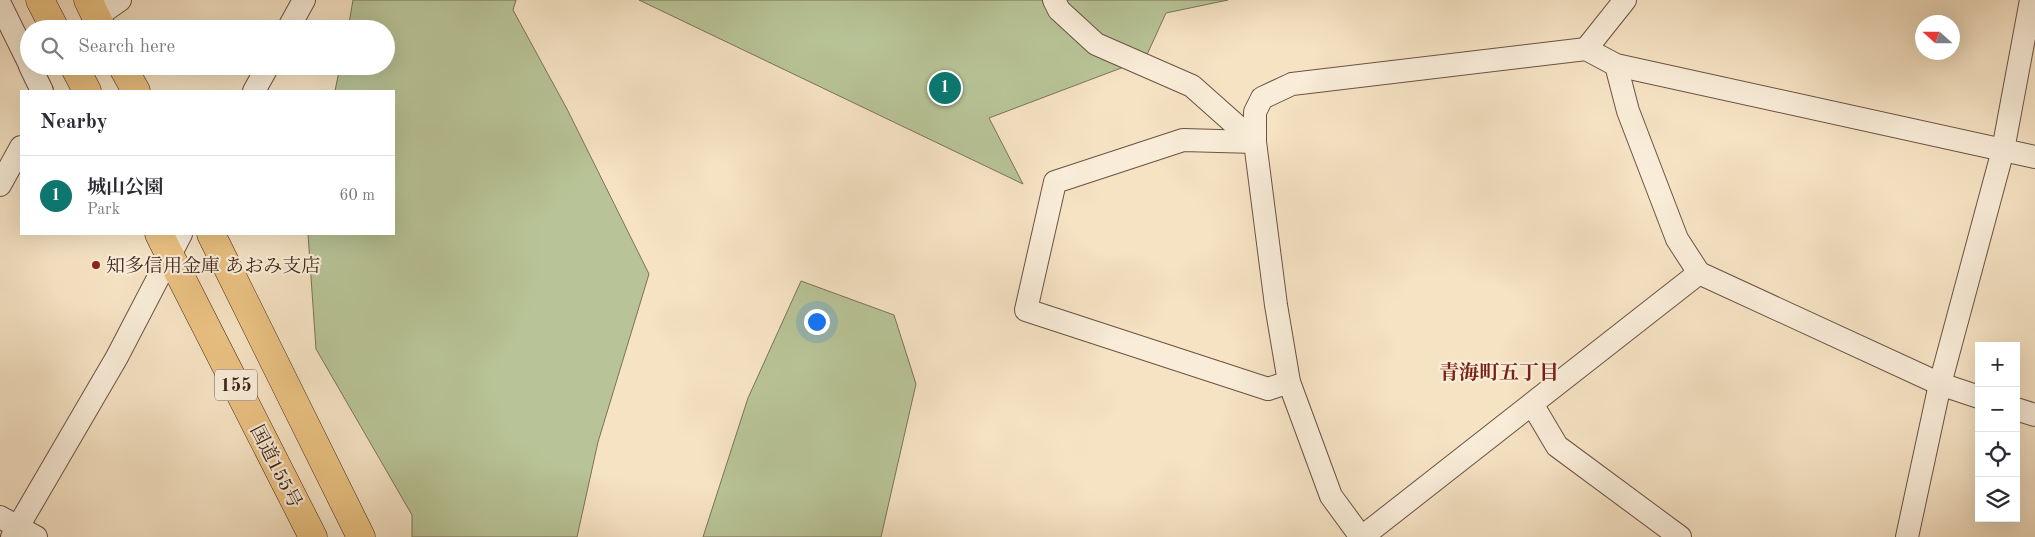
<!DOCTYPE html>
<html lang="en">
<head>
<meta charset="utf-8">
<style>
  body { margin:0; font-family:"Old Standard TT","Noto Serif JP",serif; background:#f2f2f3; color:#2b2b33 }
  .controls { position:absolute; right:15px; bottom:15px; display:grid; overflow:hidden; border-radius:0px; box-shadow:0 5px 20px #0002 }
  .controls button { width:45px; height:45px; display:grid; place-items:center; padding:0; border:0; border-bottom:1px solid #e1e1e2; background:#fff; color:#2b2b33; font:25px sans-serif }
  .compass { position:absolute; left:1915px; top:15px; width:45px; height:45px; border-radius:50%; background:#fff; box-shadow:0 5px 20px #0002; rotate:291deg }
  .you { position:absolute; left:816px; top:321px; width:18px; height:18px; margin:-12px; border:4px solid #fff; border-radius:50%; background:#1a73e8; box-shadow:0 0 0 8px #1a73e833 }
  .badge { display:grid; place-items:center; width:32px; height:32px; border-radius:50%; background:#0f766e; color:#fff; font-size:16px; font-weight:700 }
  .pin { position:absolute; translate:-50% -50%; border:2px solid #fff; box-shadow:0 1px 5px #0006 }
  .list { margin:0; padding:0; list-style:none }
  h2 { display:flex; justify-content:space-between; align-items:center; height:65px; margin:0; padding:0 20px; font-size:21px }
  h2 small { font-size:16px; font-weight:400; color:#7c7c81 }
  .list li { display:grid; grid-template-columns:32px 1fr auto; gap:15px; align-items:center; box-sizing:border-box; height:80px; padding:0 20px; border-top:1px solid #e1e1e2 }
  .list b { display:block; font-size:19px; white-space:nowrap }
  .list p { margin:0; font-size:16px; white-space:nowrap; color:#7c7c81 }
  .list em { font-size:16px; font-style:normal; color:#7c7c81 }
  .icon { flex:none; width:28px; height:28px; fill:none; stroke:currentColor; stroke-width:2; stroke-linecap:round; stroke-linejoin:round }
  .map { position:relative; flex:none; width:2035px; height:537px; overflow:hidden }
  .search { position:absolute; background:#fff; box-shadow:0 5px 20px #0002; left:20px; top:20px; width:375px; height:55px; display:flex; align-items:center; gap:12px; box-sizing:border-box; padding:0 18px; border-radius:28px; color:#7c7c81; font-size:19px }
  .panel { position:absolute; background:#fff; box-shadow:0 5px 20px #0002; left:20px; top:90px; width:375px; height:145px; border-radius:0px }
  .map>svg:first-child { display:block }
  .green { fill:#b8c497; stroke:#7b7358 }
  .lines { fill:none; stroke-linecap:round; stroke-linejoin:round }
  .minor-casing { stroke:#6c5243; stroke-width:24 }
  .trunk-casing { stroke:#3e2218; stroke-width:29 }
  .minor { stroke:#f9edd9; stroke-width:22 }
  .trunk { stroke:#ebc282; stroke-width:28 }
  .poi-dot { fill:#8f2418; stroke:#f9edd9; stroke-width:2 }
  .labels { text-anchor:middle; stroke-width:4.5; stroke-linejoin:round; paint-order:stroke }
  .shield { fill:#f9edd9; stroke:#765f52; stroke-width:1 }
  .shield-label { font-size:18px; font-weight:bold; fill:#3e2218 }
  .poi-label { font-size:19px; fill:#3e2218; stroke:#f9edd9; text-anchor:start }
  .street-label { font-size:19px; fill:#3e2218; stroke:#f9edd9 }
  .neighbourhood-label { font-size:20px; font-weight:bold; fill:#7a1f14; stroke:#f9edd9 }
</style>
</head>
<body>
<div class="map">
<svg width="2035" height="537" viewBox="0 0 2035 537">
  <rect width="100%" height="100%" fill="#f6e3c4"/>
  <filter id="stains"><feTurbulence type="fractalNoise" baseFrequency=".004" numOctaves="4"/><feColorMatrix values="0 0 0 0 .2 0 0 0 0 .09 0 0 0 0 .02 0 0 0 .5 -.17"/></filter>
  <radialGradient id="worn" r=".72"><stop offset=".6" stop-color="#630" stop-opacity="0"/><stop offset="1" stop-color="#630" stop-opacity=".3"/></radialGradient>
  <g class="green">
    <polygon points="353,0 516,0 513,10 567,109 649,274 598,442 577,537 412,537 412,515 316,349 308,234 394,234 394,91 335,91 340,66 386,66 386,29 348,29"/>
    <polygon points="639,0 1228,0 1166,13 1145,59 989,118 1023,184"/>
    <polygon points="801,281 894,315 916,384 881,537 703,537 748,398"/>
  </g>
  <g class="lines">
    <g class="minor-casing">
      <g id="minor">
        <polyline points="1054,0 1059,10 1096,44 1192,86 1255,142"/>
        <polyline points="0,4 29,63"/>
        <polyline points="96,17 120,0"/>
        <polyline points="288,29 304,0"/>
        <polyline points="1586,49 1625,0"/>
        <polyline points="1616,65 1628,111 1677,239 1699,273 1940,384 1979,397"/>
        <polyline points="30,66 42,91"/>
        <polyline points="254,91 268,66"/>
        <polyline points="1255,142 1183,140 1055,182 1026,310 1268,389 1289,382"/>
        <polyline points="0,185 21,147"/>
        <polyline points="1532,404 1557,446 1680,537"/>
        <polyline points="2016,409 2035,415"/>
        <polyline points="0,517 36,537"/>
        <polyline points="12,537 117,357 181,234"/>
        <polyline points="1361,537 1331,496 1289,382 1276,305 1255,142 1255,112 1262,98 1292,84 1586,49 1616,65 2035,157"/>
        <polyline points="1362,537 1699,273"/>
        <polyline points="1907,537 1940,384 2003,150 2031,0"/>
      </g>
    </g>
    <g class="trunk-casing">
      <g id="trunk">
        <polyline points="40,0 55,29"/>
        <polyline points="88,0 102,29"/>
        <polyline points="74,66 87,91"/>
        <polyline points="122,66 136,91"/>
        <polyline points="159,234 313,537"/>
        <polyline points="211,234 361,537"/>
      </g>
    </g>
    <use href="#minor" class="minor"/>
    <use href="#trunk" class="trunk"/>
  </g>
  <circle class="poi-dot" cx="96" cy="265" r="5"/>
  <g class="labels">
    <rect class="shield" x="215" y="369.5" width="42" height="31" rx="4"/>
    <g class="shield-label">
      <text x="236" y="391">155</text>
    </g>
    <g class="poi-label">
      <text x="106" y="272">知多信用金庫 あおみ支店</text>
    </g>
    <g class="street-label">
      <text transform="translate(277 466) rotate(63)" y="7">国道155号</text>
    </g>
    <g class="neighbourhood-label">
      <text x="1499" y="379">青海町五丁目</text>
    </g>
  </g>
  <rect width="100%" height="100%" filter="url(#stains)"/>
  <rect width="100%" height="100%" fill="url(#worn)"/>
</svg>
<div class="controls">
<button>+</button>
<button>−</button>
<button><svg class="icon" aria-label="locate" viewBox="0 0 24 24"><circle cx="12" cy="12" r="6"/><path d="M12 2v4M12 18v4M2 12h4M18 12h4"/></svg></button>
<button><svg class="icon" aria-label="layers" viewBox="0 0 24 24"><path d="M12 4l9 5-9 5-9-5zM3 14l9 5 9-5"/></svg></button>
</div>
<svg class="compass" viewBox="-18 -18 36 36"><path d="M0-13l5 13h-10z" fill="#e53935"/><path d="M0 13l5-13h-10z" fill="#7c7c81"/></svg>
<div class="you"></div>
<div class="pin badge" style="left:945px;top:88px">1</div>
<div class="search"><svg class="icon" aria-label="search" viewBox="0 0 24 24"><circle cx="10" cy="10" r="6"/><path d="M15 15l6 6"/></svg>Search here</div>
<section class="panel">
<h2>Nearby<small></small></h2>
<ul class="list">
<li><span class="badge">1</span><div><b>城山公園</b><p>Park</p></div><em>60 m</em></li>
</ul>
</section>
</div>
</body>
</html>
